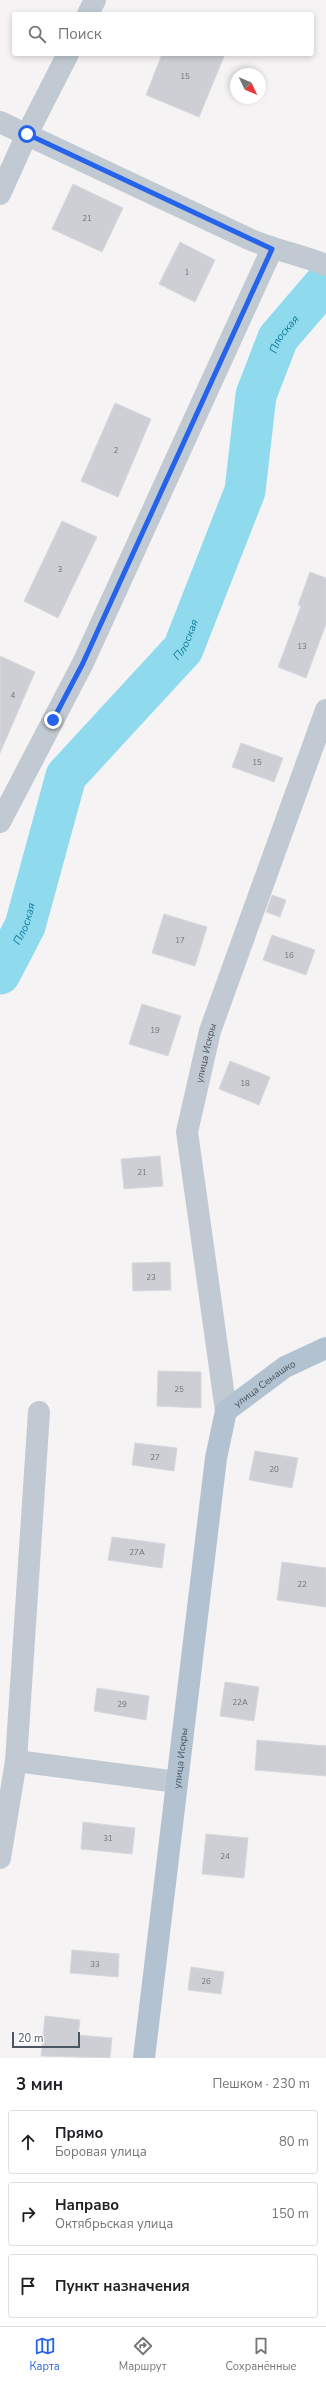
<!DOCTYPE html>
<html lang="ru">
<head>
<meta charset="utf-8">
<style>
  body { margin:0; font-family:"Nunito Sans",sans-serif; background:#f6f6f6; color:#202124 }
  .compass { position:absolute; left:230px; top:68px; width:36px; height:36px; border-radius:50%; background:#fff; box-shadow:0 2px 6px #0003; rotate:134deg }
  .scale { position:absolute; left:12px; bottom:10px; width:68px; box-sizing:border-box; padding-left:4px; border:2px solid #4a5661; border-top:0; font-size:11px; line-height:14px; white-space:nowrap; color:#4a5661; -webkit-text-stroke:3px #fff; paint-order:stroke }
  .stop { position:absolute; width:12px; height:12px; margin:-9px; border:3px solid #2563eb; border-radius:50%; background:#fff }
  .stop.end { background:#2563eb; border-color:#fff; box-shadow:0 1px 4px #0008 }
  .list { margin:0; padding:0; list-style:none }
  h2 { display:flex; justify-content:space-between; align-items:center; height:52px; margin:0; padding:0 16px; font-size:17px }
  h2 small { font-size:13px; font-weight:400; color:#757577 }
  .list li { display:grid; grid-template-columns:26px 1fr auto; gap:12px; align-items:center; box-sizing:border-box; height:64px; margin:0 8px 8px; padding:0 8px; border:1px solid #e0e0e0; border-radius:4px }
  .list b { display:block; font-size:15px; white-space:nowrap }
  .list p { margin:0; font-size:13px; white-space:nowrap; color:#757577 }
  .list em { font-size:13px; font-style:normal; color:#757577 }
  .icon { flex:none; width:22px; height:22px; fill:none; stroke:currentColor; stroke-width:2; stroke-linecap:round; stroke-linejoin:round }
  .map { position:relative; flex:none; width:326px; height:2058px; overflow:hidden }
  .search { position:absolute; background:#fff; box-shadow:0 2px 6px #0003; left:12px; right:12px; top:12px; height:44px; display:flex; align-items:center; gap:10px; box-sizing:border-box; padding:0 14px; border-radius:4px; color:#757577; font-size:15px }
  .sheet { height:268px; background:#fff }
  nav { display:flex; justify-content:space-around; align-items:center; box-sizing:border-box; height:56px; border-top:1px solid #e0e0e0; background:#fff; font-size:11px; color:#757577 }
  nav a { display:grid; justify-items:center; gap:2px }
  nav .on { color:#2563eb }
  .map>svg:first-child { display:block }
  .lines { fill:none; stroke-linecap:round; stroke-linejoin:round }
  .river { stroke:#90daee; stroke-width:41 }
  .building { fill:#cdcfd5; stroke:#d7d9de }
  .minor { stroke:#c1cad2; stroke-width:22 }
  .major { stroke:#b3c2d1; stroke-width:22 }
  .route { stroke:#2563eb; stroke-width:5 }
  .labels { text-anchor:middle; stroke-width:3; stroke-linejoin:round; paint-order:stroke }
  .number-label { font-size:8px; fill:#6b747e }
  .street-label { font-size:10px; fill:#4a5661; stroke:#fff }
  .water-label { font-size:11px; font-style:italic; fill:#0c7c9b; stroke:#fff }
</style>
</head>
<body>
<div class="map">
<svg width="326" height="2058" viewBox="0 0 326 2058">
  <rect width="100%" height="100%" fill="#f5f3f3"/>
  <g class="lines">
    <path class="river" id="s1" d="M0 974 25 926 66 776 183 649 245 491 256 395 278 338 326 282"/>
  </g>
  <g class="building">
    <polygon points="162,54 225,54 199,117 146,95"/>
    <polygon points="73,184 123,208 102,252 52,229"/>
    <polygon points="180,242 215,260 195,302 159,284"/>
    <polygon points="115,403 151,419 118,497 81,481"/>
    <polygon points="62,521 97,537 58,618 24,601"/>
    <polygon points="310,572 326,578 326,624 306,678 278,667 301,606 298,605"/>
    <polygon points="0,656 35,672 0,753"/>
    <polygon points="241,743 283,758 274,782 232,767"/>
    <polygon points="272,895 286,900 280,917 266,912"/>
    <polygon points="164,914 207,927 195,966 152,953"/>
    <polygon points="272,935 315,950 306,975 263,960"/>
    <polygon points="142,1004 181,1016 168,1056 129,1044"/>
    <polygon points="230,1061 270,1077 259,1105 219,1089"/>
    <polygon points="160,1156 163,1186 124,1189 121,1159"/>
    <polygon points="170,1262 171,1290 133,1291 132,1263"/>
    <polygon points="158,1371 201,1372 201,1408 157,1406"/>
    <polygon points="135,1443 177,1448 174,1471 132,1465"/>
    <polygon points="255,1451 298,1458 292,1488 249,1480"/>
    <polygon points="112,1537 165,1544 162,1568 108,1560"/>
    <polygon points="282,1562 326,1568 326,1607 277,1600"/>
    <polygon points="225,1682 259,1687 254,1721 220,1716"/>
    <polygon points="97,1688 149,1696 146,1720 94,1711"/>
    <polygon points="257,1740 326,1746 326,1776 255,1770"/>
    <polygon points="83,1822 135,1828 132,1854 81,1849"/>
    <polygon points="206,1834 248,1838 244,1878 202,1874"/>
    <polygon points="72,1950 119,1954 118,1977 70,1973"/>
    <polygon points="191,1967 224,1972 221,1994 188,1990"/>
    <polygon points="45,2016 80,2020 78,2035 112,2038 110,2058 41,2056"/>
  </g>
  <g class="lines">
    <g class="minor">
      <polyline points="88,14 95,0"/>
      <path d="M0 122 249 239C274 250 301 255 326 265"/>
      <polyline points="0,194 27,134 68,54"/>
      <polyline points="0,822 83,663 272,249"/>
      <path id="s2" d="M226 1411 187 1132 210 1031 326 710"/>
      <polyline points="16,1761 177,1782"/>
      <polyline points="0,1858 16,1761 39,1412"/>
    </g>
    <path class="major" id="s3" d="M144 2058 216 1458 226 1411 285 1367 326 1348"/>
  </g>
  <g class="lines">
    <polyline class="route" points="27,134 272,249 83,663 53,720"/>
  </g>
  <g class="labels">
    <g class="number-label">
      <text x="185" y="79">15</text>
      <text x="87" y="221">21</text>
      <text x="187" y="275">1</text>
      <text x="116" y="453">2</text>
      <text x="60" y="572">3</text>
      <text x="302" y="649">13</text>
      <text x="13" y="698">4</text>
      <text x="257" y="765">15</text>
      <text x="180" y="943">17</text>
      <text x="289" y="958">16</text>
      <text x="155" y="1033">19</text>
      <text x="245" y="1086">18</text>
      <text x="142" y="1175">21</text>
      <text x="151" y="1280">23</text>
      <text x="179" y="1392">25</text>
      <text x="155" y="1460">27</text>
      <text x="274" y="1472">20</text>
      <text x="137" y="1555">27А</text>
      <text x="302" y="1587">22</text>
      <text x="240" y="1705">22А</text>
      <text x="122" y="1707">29</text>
      <text x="108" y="1841">31</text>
      <text x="225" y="1859">24</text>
      <text x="95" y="1967">33</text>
      <text x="206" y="1984">26</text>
    </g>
    <g class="street-label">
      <text dy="4" stroke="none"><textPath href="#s2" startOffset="363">улица Искры</textPath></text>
      <text dy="4" stroke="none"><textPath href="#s3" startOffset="700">улица Семашко</textPath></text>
      <text dy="4" stroke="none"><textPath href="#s3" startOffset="302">улица Искры</textPath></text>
    </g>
    <g class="water-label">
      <text dy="4" stroke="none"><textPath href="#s1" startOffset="716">Плоская</textPath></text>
      <text dy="4" stroke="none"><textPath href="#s1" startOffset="392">Плоская</textPath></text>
      <text dy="4" stroke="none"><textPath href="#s1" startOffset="56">Плоская</textPath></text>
    </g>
  </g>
</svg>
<svg class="compass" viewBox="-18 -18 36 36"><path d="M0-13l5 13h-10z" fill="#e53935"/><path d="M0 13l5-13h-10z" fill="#757577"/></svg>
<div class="scale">20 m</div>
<div class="stop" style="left:27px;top:134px"></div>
<div class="stop end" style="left:53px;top:720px"></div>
<div class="search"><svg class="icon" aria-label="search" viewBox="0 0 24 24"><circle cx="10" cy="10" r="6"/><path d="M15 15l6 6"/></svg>Поиск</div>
</div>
<section class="sheet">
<h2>3 мин<small>Пешком · 230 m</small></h2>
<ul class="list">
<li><svg class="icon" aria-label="ahead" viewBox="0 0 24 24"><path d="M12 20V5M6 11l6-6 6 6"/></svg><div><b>Прямо</b><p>Боровая улица</p></div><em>80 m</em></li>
<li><svg class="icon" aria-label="right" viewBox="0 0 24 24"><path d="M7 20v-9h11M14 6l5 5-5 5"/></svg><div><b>Направо</b><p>Октябрьская улица</p></div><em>150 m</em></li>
<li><svg class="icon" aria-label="arrive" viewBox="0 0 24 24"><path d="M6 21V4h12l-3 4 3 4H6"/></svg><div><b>Пункт назначения</b></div></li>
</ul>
</section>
<nav>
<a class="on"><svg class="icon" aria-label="map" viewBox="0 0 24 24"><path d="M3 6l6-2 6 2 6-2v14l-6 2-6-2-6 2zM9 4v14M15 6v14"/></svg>Карта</a>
<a><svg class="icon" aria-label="directions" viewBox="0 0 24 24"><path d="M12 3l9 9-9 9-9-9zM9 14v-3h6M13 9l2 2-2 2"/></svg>Маршрут</a>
<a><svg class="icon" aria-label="saved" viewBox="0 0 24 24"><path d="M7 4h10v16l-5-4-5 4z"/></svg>Сохранённые</a>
</nav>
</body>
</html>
